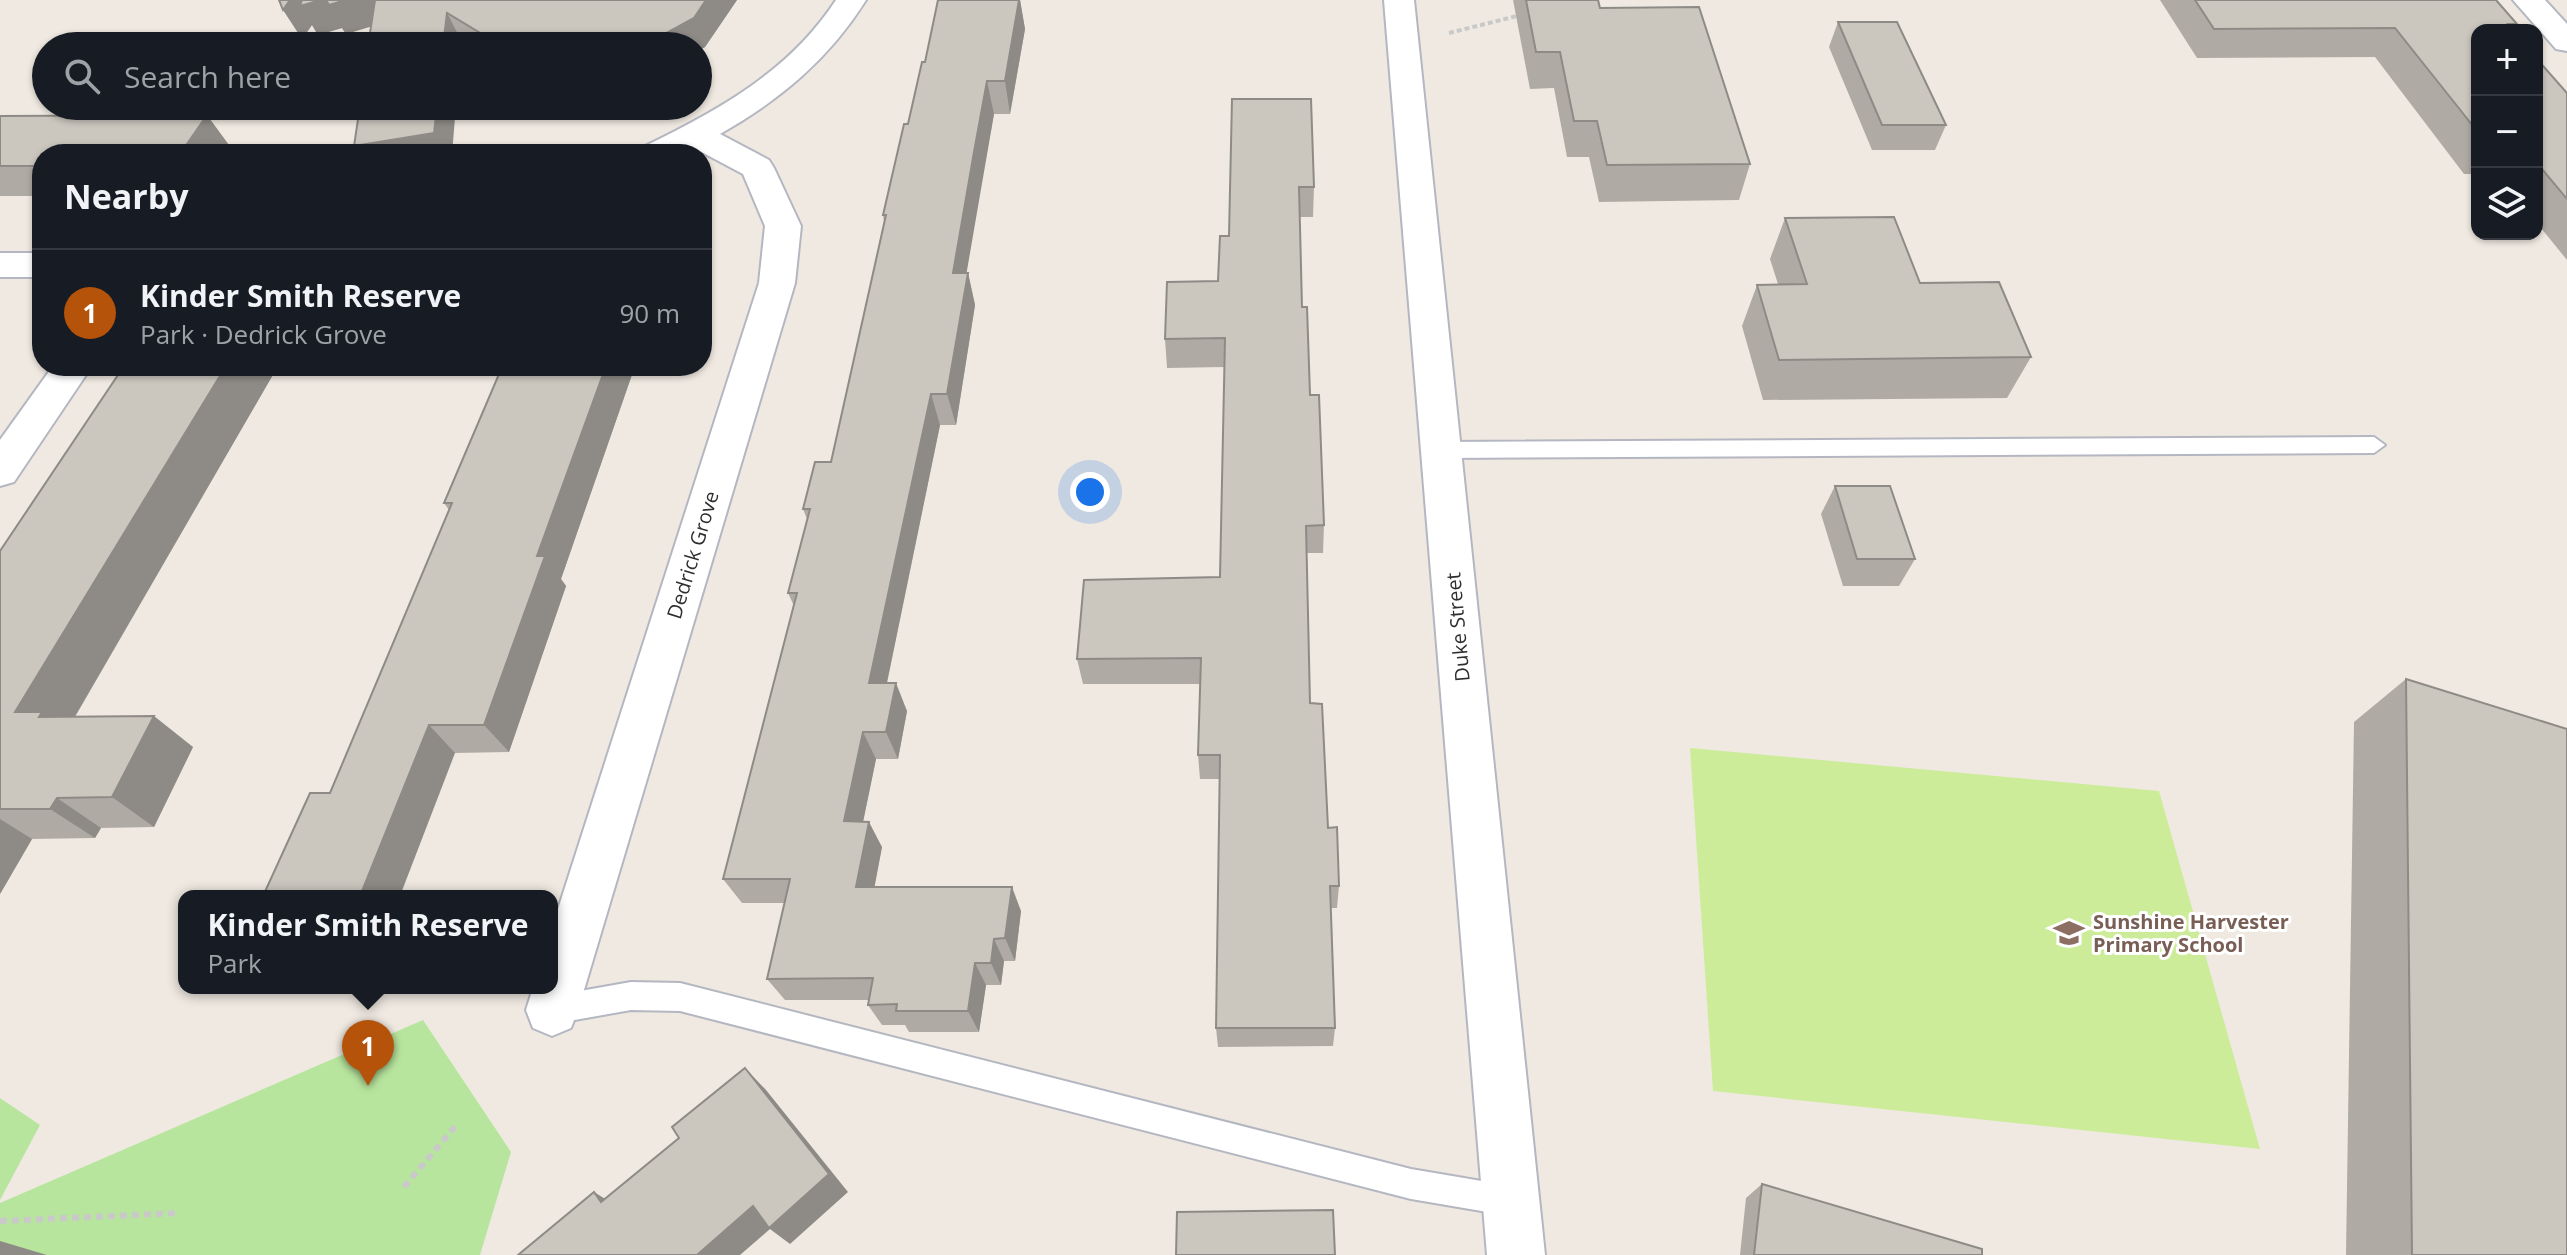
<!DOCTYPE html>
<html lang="en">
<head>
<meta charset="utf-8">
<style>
  body { margin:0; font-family:"Open Sans",sans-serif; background:#20242c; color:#f1f3f6 }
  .controls { position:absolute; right:24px; top:24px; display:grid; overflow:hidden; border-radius:16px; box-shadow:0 2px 6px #0004 }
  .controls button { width:72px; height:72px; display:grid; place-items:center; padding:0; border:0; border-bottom:2px solid #363941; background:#171b24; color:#f1f3f6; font:40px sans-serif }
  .you { position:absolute; left:1090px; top:492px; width:28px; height:28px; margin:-20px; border:6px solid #fff; border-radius:50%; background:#1a73e8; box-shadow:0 0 0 12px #1a73e833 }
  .badge { display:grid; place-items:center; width:52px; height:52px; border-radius:50%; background:#b45309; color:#fff; font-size:26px; font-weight:700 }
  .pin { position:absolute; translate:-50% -66px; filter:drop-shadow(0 2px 4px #0008) }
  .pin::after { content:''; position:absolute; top:42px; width:28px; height:24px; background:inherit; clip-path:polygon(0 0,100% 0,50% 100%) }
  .popup { position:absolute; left:178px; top:890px; width:380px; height:104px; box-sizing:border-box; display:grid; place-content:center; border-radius:16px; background:#171b24; filter:drop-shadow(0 2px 6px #0005); font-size:26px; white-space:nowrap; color:#9ea1a6 }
  .popup b { font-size:30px; color:#f1f3f6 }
  .popup::after { content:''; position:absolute; left:50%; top:100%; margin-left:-16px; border:16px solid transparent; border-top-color:#171b24 }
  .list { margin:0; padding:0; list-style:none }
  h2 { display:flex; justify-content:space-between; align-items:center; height:104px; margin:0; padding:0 32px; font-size:34px }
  h2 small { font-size:26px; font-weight:400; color:#9ea1a6 }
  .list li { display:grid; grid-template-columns:52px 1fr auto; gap:24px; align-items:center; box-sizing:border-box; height:128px; padding:0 32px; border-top:2px solid #363941 }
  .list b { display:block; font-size:30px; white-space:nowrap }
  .list p { margin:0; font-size:26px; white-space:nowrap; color:#9ea1a6 }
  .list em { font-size:26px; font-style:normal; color:#9ea1a6 }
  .icon { flex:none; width:44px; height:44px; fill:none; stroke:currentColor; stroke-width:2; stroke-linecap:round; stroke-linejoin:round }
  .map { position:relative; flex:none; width:2567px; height:1255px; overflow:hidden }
  .search { position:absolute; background:#171b24; box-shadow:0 2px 6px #0004; left:32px; top:32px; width:680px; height:88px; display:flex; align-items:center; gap:20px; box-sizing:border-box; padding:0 28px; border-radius:44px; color:#9ea1a6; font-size:30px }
  .panel { position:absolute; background:#171b24; box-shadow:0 2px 6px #0004; left:32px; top:144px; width:680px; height:232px; border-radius:32px }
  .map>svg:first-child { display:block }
  .green { fill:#b8e59e }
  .pitch { fill:#ccec9a }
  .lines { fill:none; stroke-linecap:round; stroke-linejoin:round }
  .lane-casing { stroke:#b4b7c1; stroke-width:4 }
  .street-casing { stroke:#b4b7c1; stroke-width:4 }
  .secondary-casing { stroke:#b4b7c1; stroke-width:4 }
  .path-far1 { stroke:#c9c9c9; stroke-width:4; stroke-dasharray:5 3; stroke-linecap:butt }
  .path { stroke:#c9c9c9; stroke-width:6; stroke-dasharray:7 5; stroke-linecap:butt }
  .lane { fill:#fff; fill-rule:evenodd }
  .street { fill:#fff; fill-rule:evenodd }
  .secondary { fill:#fff; fill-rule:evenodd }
  .wall { fill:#afaba4 }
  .shaded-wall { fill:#8e8b86 }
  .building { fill:#cbc7bf; stroke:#8e8b86; stroke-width:2 }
  .labels { text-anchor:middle; stroke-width:6; stroke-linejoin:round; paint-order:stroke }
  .street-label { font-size:20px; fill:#2e2e2e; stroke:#fff }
  .education-label { font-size:20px; font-weight:bold; fill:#785e54; stroke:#fff; text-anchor:start }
</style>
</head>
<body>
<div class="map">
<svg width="2567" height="1255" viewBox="0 0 2567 1255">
  <rect width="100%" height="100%" fill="#efe9e1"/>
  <g class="green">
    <polygon points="423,1020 511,1152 480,1255 0,1255 0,1203"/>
    <polygon points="0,1098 40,1125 0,1200"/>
  </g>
  <polygon class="pitch" points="1690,748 2159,791 2260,1149 1713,1091"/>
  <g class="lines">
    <g class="lane-casing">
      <g id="lane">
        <polygon points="2374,437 2385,445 2374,453 1442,458 1431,450 1442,442"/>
        <polygon points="631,982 680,983 1411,1169 1511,1186 1522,1190 1526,1201 1522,1212 1511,1216 1411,1199 680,1011 631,1010 552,1024 542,1020 538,1010 542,1000 552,996"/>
      </g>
    </g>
    <g class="street-casing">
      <g id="street">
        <path d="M836 0H866C829 59 780 100 720 134L769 160 774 168 801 226 795 283 578 1010 571 1028 552 1036 533 1028 526 1010 533 988H552V928L759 283 765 226 743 174 694 148 682 154H638L643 147C718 111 790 71 836 0Z"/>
        <polygon points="2513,0 2545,0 2567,24 2567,51 2556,49"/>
        <rect x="0" y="253" width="42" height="24"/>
        <polygon points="53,366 92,366 14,482 0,486 0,440"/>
      </g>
    </g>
    <g class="secondary-casing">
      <polygon id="secondary" points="1384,0 1414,0 1545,1255 1487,1255"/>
    </g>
    <polyline class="path-far1" points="1449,33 1521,15"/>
    <g class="path">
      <polyline points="404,1187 458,1123"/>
      <polyline points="0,1221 180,1213"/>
    </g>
    <use href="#lane" class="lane"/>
    <use href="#street" class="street"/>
    <use href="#secondary" class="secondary"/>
  </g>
  <g class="wall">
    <polygon points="279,0 737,0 705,47 698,51 698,46 468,46 462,42 371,26 346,34 342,28 318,35 312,25 302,39"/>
    <polygon points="938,0 1020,0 1025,29 1010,114 994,114 981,185 966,273 968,273 975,305 956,425 940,425 887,683 907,711 898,759 876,759 863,822 882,847 874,887 1021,911 1015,961 1004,961 1001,985 986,985 979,1032 909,1032 905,1025 882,1025 868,1005 868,1000 785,1000 767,979 785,903 742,903 723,879 794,606 788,593 807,519 803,509 831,462 884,222 883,215 925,62"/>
    <polygon points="1513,0 1598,0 1600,8 1750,164 1739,200 1599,202 1589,157 1567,157 1554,88 1530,89"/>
    <polygon points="2160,0 2496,0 2517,24 2513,30 2477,30 2477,174 2464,174 2375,57 2197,58"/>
    <polygon points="1838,22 1946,125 1935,150 1872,150 1829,47"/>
    <polygon points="2537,59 2567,93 2567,260 2537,223"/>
    <polygon points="1232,99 1314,187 1313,217 1300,217 1302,307 1324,525 1323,553 1307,553 1310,703 1328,828 1339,886 1337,908 1331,908 1335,1028 1333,1046 1218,1047 1216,1028 1220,779 1200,779 1198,755 1200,684 1083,684 1077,659 1220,577 1225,367 1167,368 1165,339 1218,281 1229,236"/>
    <polygon points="569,106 601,106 585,116"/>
    <polygon points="0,116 229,145 223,154 42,154 42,196 0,196"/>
    <polygon points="1785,218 1920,283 2031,357 2007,398 1763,400 1742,326 1757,285 1778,284 1770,259"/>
    <polygon points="124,366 278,366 75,717 193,747 154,827 101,828 95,838 32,839 0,894 0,551"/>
    <polygon points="635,366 561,579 566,586 509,752 455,753 330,793 449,510 444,503 502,367"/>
    <polygon points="1835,486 1915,559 1899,586 1843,586 1821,514"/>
    <polygon points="2406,679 2567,1255 2346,1255 2354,722"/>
    <polygon points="1762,1184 1982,1255 1740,1255 1746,1198"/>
  </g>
  <g class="shaded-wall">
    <polygon points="290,0 382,0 393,20 346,34 342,28 318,35 312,25 302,39 283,10"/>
    <polygon points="706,0 737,0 705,47 698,51 698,46 643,46"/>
    <polygon points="1019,0 1020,0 1025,29 1010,114 1005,81"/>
    <polygon points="447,13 462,42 462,46 443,46"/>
    <polygon points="987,81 994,114 961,305 953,273"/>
    <polygon points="437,106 456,106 452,154 359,154 354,146"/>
    <polygon points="580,106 601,106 585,116"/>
    <polygon points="207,115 229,145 223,154 180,154"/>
    <polygon points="968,273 975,305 956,425 947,394"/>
    <polygon points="226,366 278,366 67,730 15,712"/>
    <polygon points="606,366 635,366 561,579 566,586 509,752 484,725 537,556"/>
    <polygon points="931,394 940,425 881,711 869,683"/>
    <polygon points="896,683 907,711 898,759 886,732"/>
    <polygon points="154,716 193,747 154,827 112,797"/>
    <polygon points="429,725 455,753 400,896 360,896"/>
    <polygon points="863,732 876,759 858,846 844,821"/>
    <polygon points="57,798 101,828 95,838 50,809"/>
    <polygon points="0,819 32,839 0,894"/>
    <polygon points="869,822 882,847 870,911 856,887"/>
    <polygon points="1012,887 1021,911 1015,961 1005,938"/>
    <polygon points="994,939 1004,961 1001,985 991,963"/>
    <polygon points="975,963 986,985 979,1032 968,1011"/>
    <polygon points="745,1068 766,1090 848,1192 790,1244 770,1229 740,1255 697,1255 753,1206"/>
    <polygon points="594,1192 623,1210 601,1202"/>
    <polygon points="0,1241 47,1255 0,1255"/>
  </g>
  <g class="building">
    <polygon points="279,0 290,0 283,10"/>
    <polygon points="302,0 321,0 300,6"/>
    <polygon points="326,0 346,0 329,5"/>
    <polygon points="375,0 706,0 694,18 643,46 502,46 447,13 443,46 368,46"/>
    <polygon points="938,0 1019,0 1005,81 987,81 974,152 953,273 968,273 947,394 931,394 869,683 896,683 886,732 863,732 844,821 869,822 856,887 1012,887 1005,938 994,939 991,963 975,963 968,1011 896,1011 897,1004 868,1005 873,978 767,979 790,879 723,879 797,593 788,593 810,509 803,509 815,462 831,462 886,215 883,215 904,124 908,124 922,62 925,62"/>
    <polygon points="1526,0 1598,0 1600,8 1699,7 1750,164 1607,165 1597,121 1574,121 1560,52 1536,52"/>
    <polygon points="2195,0 2496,0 2517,24 2508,24 2513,30 2477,30 2477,131 2395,28 2214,29"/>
    <polygon points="1838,22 1897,22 1946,125 1882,125"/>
    <polygon points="2537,59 2567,93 2567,199 2537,163"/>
    <polygon points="1232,99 1311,99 1314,187 1299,187 1302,307 1307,307 1310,395 1319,395 1324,525 1306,526 1310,703 1322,704 1328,828 1337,827 1339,886 1330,886 1335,1028 1216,1028 1220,755 1198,755 1201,658 1077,659 1084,580 1220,577 1225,338 1165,339 1167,282 1218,281 1220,236 1229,236"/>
    <polygon points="360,106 437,106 434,133 354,146"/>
    <polygon points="207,115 180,154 42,154 42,166 0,166 0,116"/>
    <polygon points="1894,217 1920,283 1999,282 2031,357 1779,360 1757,285 1807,284 1785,218"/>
    <polygon points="124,366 226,366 15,712 42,712 39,717 154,716 112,797 57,798 50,809 0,809 0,551"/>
    <polygon points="606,366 537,556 545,556 484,725 429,725 360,896 263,896 310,793 330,793 452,503 444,503 502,367"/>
    <polygon points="1835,486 1890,486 1915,559 1857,559"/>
    <polygon points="2406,679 2567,729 2567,1255 2412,1255"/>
    <polygon points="745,1068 829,1174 769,1228 753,1206 697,1255 518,1255 594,1192 601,1202 679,1138 672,1127"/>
    <polygon points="1762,1184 1982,1249 1982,1255 1754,1255"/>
    <polygon points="1333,1210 1335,1255 1176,1255 1177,1212"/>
  </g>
  <defs>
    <g id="school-bare" transform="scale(2.4)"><path d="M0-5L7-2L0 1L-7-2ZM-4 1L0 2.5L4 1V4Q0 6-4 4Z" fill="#8d6e63" stroke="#fff" stroke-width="2.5" paint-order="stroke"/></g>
  </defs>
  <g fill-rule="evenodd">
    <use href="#school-bare" x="2069" y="933"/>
  </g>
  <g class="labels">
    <g class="street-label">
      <text transform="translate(693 555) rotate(-73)" y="7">Dedrick Grove</text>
      <text transform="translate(1458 627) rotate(-95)" y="7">Duke Street</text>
    </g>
    <g class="education-label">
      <text x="2093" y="929">Sunshine Harvester<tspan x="2093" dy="23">Primary School</tspan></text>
    </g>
  </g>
</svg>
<div class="controls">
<button>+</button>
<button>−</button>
<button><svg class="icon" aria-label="layers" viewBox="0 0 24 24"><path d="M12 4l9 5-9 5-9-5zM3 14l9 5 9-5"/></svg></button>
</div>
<div class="you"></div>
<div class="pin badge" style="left:368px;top:1086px">1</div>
<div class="popup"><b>Kinder Smith Reserve</b>Park</div>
<div class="search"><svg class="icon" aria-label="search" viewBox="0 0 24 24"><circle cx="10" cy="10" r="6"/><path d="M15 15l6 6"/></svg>Search here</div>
<section class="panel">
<h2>Nearby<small></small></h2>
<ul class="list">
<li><span class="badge">1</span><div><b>Kinder Smith Reserve</b><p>Park · Dedrick Grove</p></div><em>90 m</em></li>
</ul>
</section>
</div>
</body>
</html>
